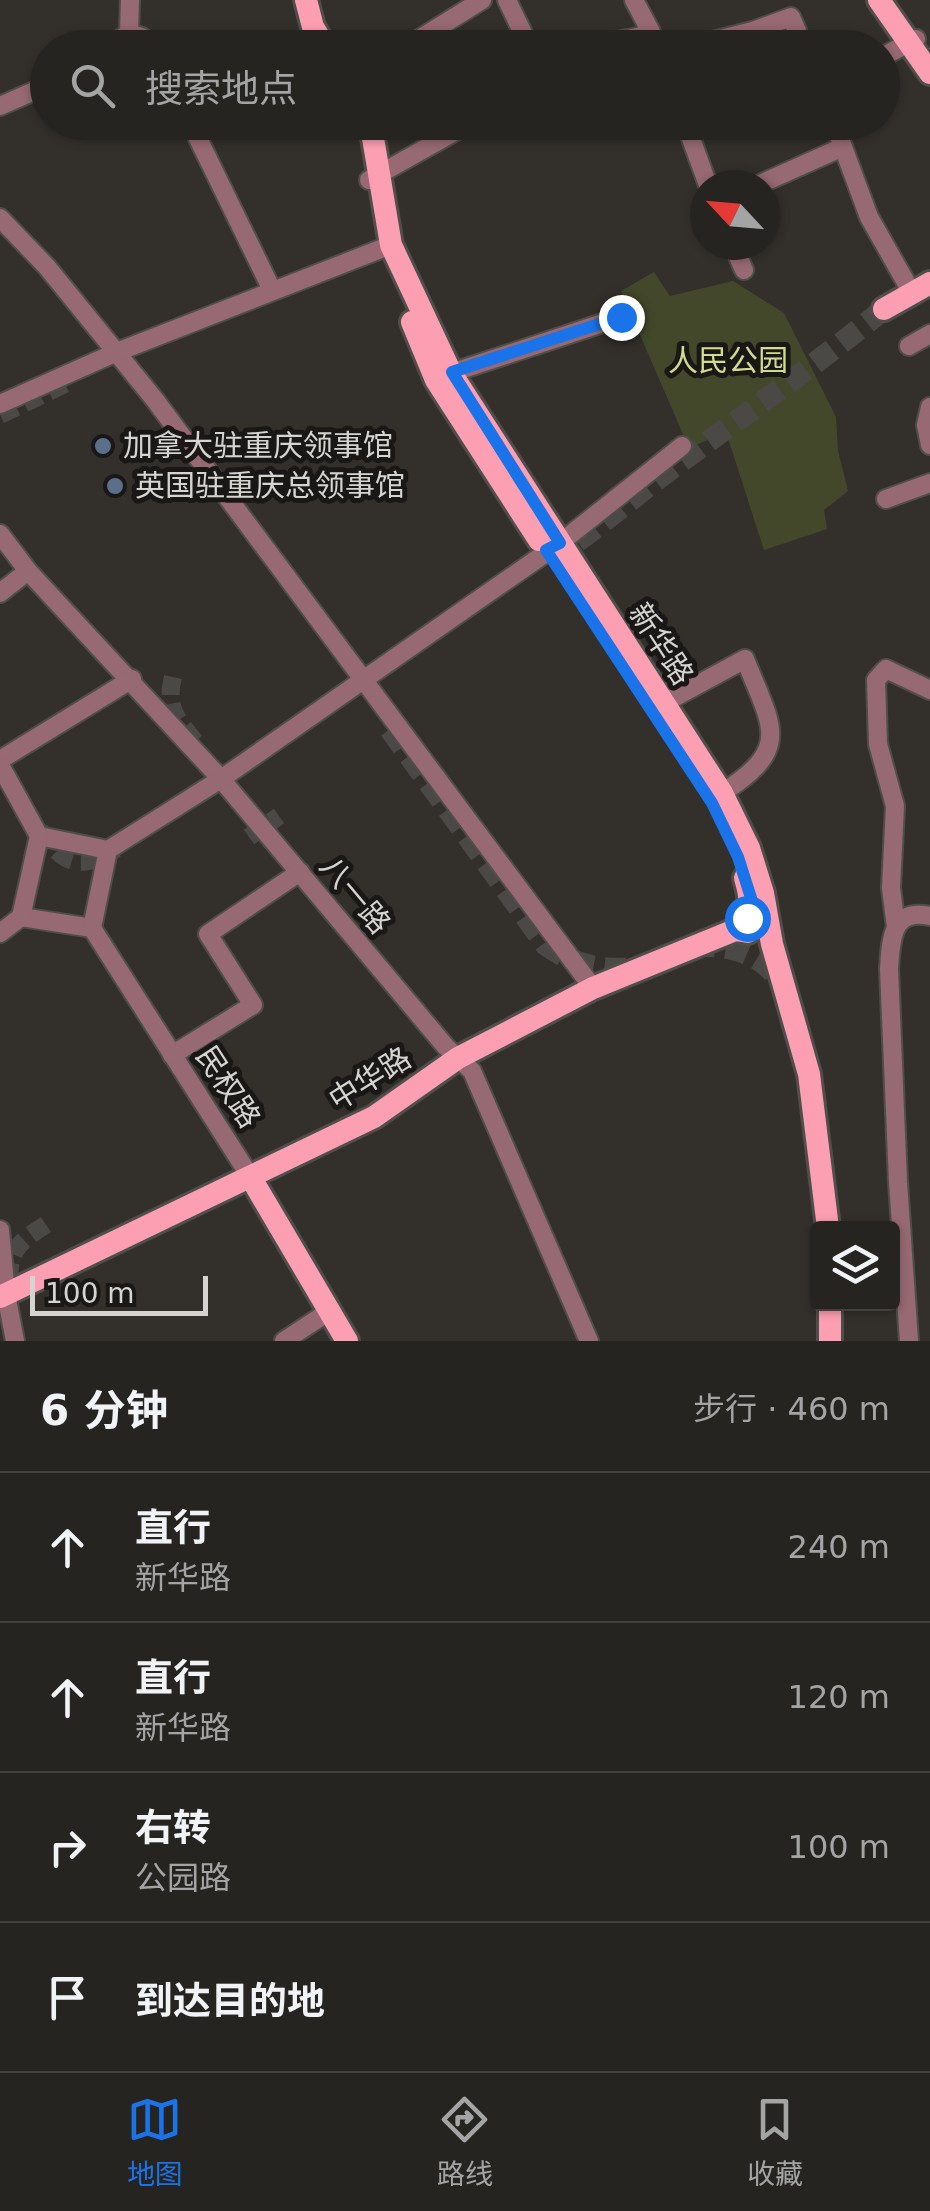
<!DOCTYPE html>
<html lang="zh">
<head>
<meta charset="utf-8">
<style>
  body { margin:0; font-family:"DejaVu Sans","Noto Sans SC",sans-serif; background:#2e2c2a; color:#f1f3f6 }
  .controls { position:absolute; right:30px; bottom:30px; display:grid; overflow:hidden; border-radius:10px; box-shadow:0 2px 8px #0004 }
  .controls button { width:90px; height:90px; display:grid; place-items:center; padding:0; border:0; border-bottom:2px solid #42413f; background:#262421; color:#f1f3f6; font:50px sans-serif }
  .compass { position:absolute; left:690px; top:170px; width:90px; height:90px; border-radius:50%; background:#262421; box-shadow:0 2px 8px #0004; rotate:296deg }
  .scale { position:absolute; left:30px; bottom:25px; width:178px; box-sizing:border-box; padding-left:10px; border:5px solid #d6d4d1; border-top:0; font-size:28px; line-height:35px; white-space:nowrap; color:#d6d4d1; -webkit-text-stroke:8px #1a1816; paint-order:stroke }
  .stop { position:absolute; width:30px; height:30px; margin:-22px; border:8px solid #1a73e8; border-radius:50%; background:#fff }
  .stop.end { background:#1a73e8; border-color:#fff; box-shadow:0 2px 10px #0008 }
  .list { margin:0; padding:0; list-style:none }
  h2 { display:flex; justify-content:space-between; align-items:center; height:130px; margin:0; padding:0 40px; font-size:42px }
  h2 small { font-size:32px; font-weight:400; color:#a4a4a5 }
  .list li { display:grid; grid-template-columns:65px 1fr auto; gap:30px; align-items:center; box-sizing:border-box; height:150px; padding:0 40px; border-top:2px solid #42413f }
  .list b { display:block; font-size:38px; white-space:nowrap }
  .list p { margin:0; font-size:32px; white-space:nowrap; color:#a4a4a5 }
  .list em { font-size:32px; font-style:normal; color:#a4a4a5 }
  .icon { flex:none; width:55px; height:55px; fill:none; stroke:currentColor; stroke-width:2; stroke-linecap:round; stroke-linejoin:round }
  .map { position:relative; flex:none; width:930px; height:1341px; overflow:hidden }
  .search { position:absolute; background:#262421; box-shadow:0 2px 8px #0004; left:30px; right:30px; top:30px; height:110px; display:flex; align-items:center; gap:25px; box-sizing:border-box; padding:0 35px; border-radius:55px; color:#a4a4a5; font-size:38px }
  .sheet { height:730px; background:#262421 }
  nav { display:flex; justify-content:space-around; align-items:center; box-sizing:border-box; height:140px; border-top:2px solid #42413f; background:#262421; font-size:28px; color:#a4a4a5 }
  nav a { display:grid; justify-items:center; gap:5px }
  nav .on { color:#1a73e8 }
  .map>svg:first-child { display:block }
  .green { fill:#43482a }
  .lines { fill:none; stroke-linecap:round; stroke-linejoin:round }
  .minor-tunnel { stroke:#4b4945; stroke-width:18; stroke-dasharray:18 9; stroke-linecap:butt }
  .major-tunnel { stroke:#4b4945; stroke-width:22; stroke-dasharray:22 11; stroke-linecap:butt }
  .minor-casing { stroke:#504e4a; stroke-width:22 }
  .major-casing { stroke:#504e4a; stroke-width:28 }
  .minor { stroke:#976972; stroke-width:18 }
  .major { stroke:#fd9fb2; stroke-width:22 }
  .route { stroke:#1a73e8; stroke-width:12 }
  .service-dot { fill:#5c6f8a; stroke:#1a1816; stroke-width:4 }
  .labels { text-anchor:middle; stroke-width:10; stroke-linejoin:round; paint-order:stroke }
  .park-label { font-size:30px; fill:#d1dd8e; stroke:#1a1816 }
  .poi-label { font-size:30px; fill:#d6d4d1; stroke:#1a1816; text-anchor:start }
  .street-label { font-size:30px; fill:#d6d4d1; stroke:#1a1816 }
</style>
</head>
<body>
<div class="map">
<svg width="930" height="1341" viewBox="0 0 930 1341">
  <rect width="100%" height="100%" fill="#33302c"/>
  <polygon class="green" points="654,272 670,296 733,281 784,313 836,417 838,451 848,491 824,510 827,529 764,550 726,432 689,448 621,291"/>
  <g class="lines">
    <g class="minor-tunnel">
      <polyline points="0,415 67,383"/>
      <path d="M173 677C165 710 177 718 196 743"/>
      <path d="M40 830C64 864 78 872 116 849"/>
      <polyline points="249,837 279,816"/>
      <path d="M10 1281C7 1246 25 1239 51 1221"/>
    </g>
    <g class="major-tunnel">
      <path d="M550 560C592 533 628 501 667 472 740 418 814 366 884 309"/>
      <path d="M390 729 546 945C576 966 600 971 636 968"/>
      <path d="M693 947C728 942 769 955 784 989"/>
    </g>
    <g class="minor-casing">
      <g id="minor">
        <polyline points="507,0 530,48"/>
        <polyline points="129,33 130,0"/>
        <polyline points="107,48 129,33 142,37 153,48"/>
        <polyline points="405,48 482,0"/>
        <path d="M590 48C610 38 631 43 651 32L634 0"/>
        <polyline points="684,48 753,31 791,17 804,48"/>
        <polyline points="882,57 916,39"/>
        <polyline points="0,106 48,85"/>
        <polyline points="190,122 272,290"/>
        <polyline points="685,122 708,185"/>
        <polyline points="843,147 869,217 912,293"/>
        <polyline points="369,180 472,122"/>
        <polyline points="758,185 843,147 834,122"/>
        <polyline points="0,218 47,267 155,400 593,988"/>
        <polyline points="733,245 744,270"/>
        <polyline points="909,346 930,334"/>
        <polyline points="451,373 621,317"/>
        <polyline points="0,404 117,352 391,245"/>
        <polyline points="930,407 926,425 930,445"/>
        <polyline points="886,499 930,483"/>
        <polyline points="0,534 28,571 221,779 446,1047 472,1071 589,1341"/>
        <polyline points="0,593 28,571"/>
        <path d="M664 703 745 659C772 727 793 748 722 793"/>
        <polyline points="0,760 132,679"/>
        <polyline points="0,765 39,836"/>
        <polyline points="39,836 108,850 221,779 560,543 682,446"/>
        <polyline points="21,917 92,928 251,1178"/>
        <polyline points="896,927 891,888 895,806 878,744 876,680 886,669 930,690"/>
        <polyline points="92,928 108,850"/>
        <polyline points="0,933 21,917 39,836"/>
        <polyline points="172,1055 253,1005 208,934 300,872"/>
        <polyline points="0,1230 6,1294 15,1341"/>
        <polyline points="284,1341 331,1310"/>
        <path d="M909 1341 898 1182 889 969C891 940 891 908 930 916"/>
      </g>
    </g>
    <g class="major-casing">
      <g id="major">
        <polyline points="306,0 313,27 326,48"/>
        <polyline points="879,0 930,73"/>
        <polyline points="367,122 373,138 391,245 451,373 722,793 749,848 763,893 772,944 809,1074 828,1228"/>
        <polyline points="884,309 930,283"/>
        <polyline points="412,322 436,380 539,540"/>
        <path d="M735 930C753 912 752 902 745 878"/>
        <polyline points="251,1178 347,1341"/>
        <polyline points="0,1297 374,1117 458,1058 593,988 735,930 748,932"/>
        <polyline points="830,1304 830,1341"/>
      </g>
    </g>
    <use href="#minor" class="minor"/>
    <use href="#major" class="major"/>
  </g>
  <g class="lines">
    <polyline class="route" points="621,317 452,372 560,543 546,550 712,803 738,857 752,901 747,918"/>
  </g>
  <g class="service-dot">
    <circle cx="103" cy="446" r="10"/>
    <circle cx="115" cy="486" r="10"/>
  </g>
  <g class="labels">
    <g class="park-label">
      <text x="728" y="371">人民公园</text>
    </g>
    <g class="poi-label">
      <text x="123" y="456">加拿大驻重庆领事馆</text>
      <text x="135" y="496">英国驻重庆总领事馆</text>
    </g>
    <g class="street-label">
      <text transform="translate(661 644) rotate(57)" y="10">新华路</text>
      <text transform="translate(355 895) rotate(50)" y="10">八一路</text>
      <text transform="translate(370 1079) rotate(-32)" y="10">中华路</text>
      <text transform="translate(228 1087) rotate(57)" y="10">民权路</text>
    </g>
  </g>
</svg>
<div class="controls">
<button><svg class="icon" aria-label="layers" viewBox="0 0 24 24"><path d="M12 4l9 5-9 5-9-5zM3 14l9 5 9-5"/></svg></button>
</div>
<svg class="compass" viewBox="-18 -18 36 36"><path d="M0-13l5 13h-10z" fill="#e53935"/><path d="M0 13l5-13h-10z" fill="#a4a4a5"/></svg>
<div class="scale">100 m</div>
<div class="stop" style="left:747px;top:918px"></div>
<div class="stop end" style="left:621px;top:317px"></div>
<div class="search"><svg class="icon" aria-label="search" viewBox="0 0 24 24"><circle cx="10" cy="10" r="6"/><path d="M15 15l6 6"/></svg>搜索地点</div>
</div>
<section class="sheet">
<h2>6 分钟<small>步行 · 460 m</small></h2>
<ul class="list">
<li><svg class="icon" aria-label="ahead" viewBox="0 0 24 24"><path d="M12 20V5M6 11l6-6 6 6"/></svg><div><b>直行</b><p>新华路</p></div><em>240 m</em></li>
<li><svg class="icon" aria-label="ahead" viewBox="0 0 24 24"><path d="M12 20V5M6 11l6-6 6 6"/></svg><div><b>直行</b><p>新华路</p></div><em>120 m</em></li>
<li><svg class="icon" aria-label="right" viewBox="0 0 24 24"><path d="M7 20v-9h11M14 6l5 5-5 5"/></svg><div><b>右转</b><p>公园路</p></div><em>100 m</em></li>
<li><svg class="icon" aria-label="arrive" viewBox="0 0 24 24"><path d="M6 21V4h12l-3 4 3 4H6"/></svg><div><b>到达目的地</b></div></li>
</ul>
</section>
<nav>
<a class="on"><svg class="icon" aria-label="map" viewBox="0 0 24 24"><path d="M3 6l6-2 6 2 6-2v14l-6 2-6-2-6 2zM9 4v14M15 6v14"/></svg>地图</a>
<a><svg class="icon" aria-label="directions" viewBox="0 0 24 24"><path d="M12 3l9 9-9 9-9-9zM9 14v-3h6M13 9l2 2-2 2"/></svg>路线</a>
<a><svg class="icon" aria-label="saved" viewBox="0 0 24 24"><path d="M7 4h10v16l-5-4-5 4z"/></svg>收藏</a>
</nav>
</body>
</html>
